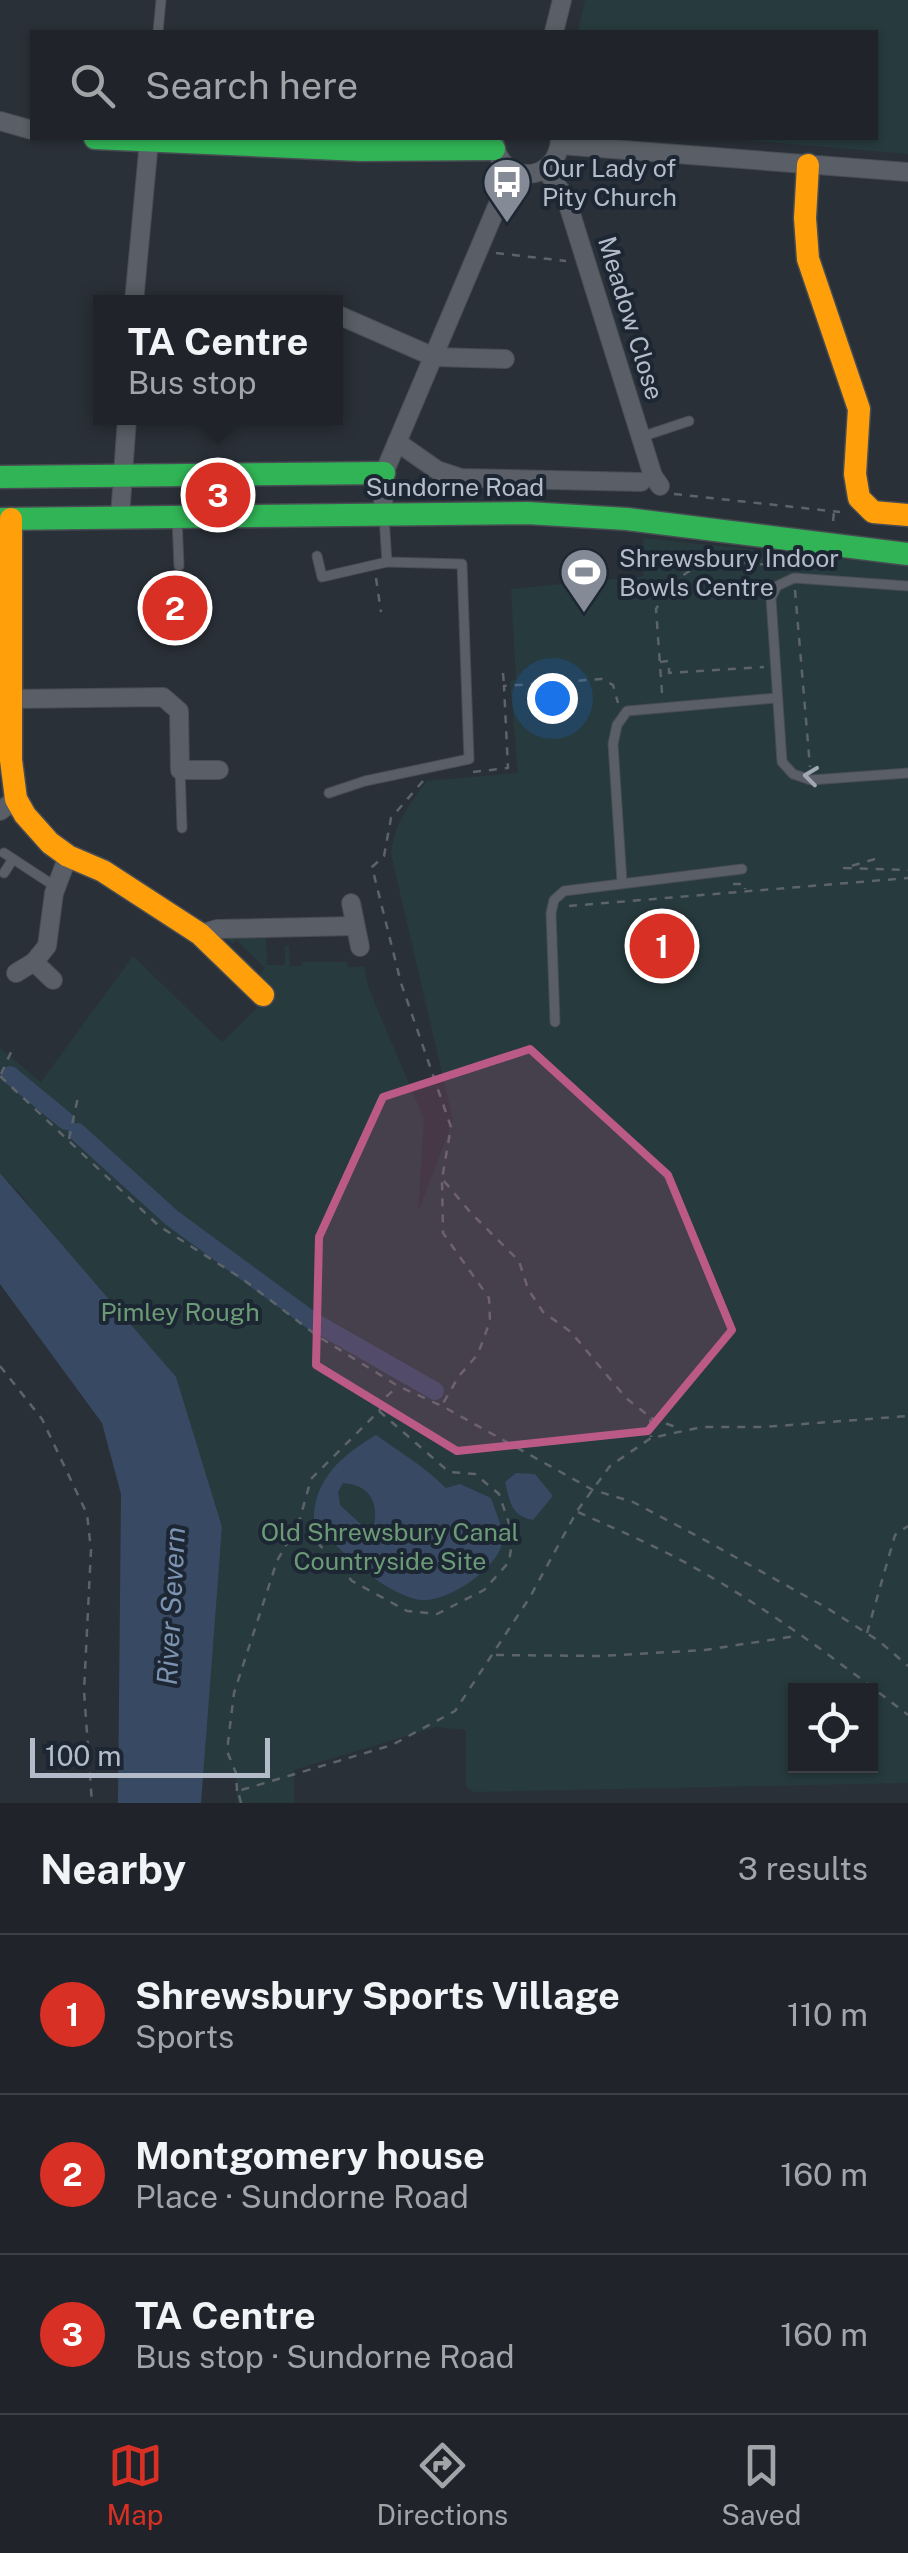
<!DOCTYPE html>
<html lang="en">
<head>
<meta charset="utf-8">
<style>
  body { margin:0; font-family:"Public Sans",sans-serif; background:#2d3036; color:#f1f3f6 }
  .controls { position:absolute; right:30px; bottom:30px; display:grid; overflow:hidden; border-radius:0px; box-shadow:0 2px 8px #0004 }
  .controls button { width:90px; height:90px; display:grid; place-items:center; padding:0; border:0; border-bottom:2px solid #3d4147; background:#20242a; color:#f1f3f6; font:50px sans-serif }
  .scale { position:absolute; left:30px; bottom:25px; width:240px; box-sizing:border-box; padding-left:10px; border:5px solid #b4bcc9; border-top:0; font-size:28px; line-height:35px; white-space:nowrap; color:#b4bcc9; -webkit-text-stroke:8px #1d2633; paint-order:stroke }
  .you { position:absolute; left:552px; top:698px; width:35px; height:35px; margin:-25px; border:8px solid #fff; border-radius:50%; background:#1a73e8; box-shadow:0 0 0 15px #1a73e833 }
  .badge { display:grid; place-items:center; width:65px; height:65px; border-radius:50%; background:#d93025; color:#fff; font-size:32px; font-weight:700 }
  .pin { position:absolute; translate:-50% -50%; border:5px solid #fff; box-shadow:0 2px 10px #0006 }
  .popup { position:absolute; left:93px; top:295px; width:250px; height:130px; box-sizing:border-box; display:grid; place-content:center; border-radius:0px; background:#20242a; filter:drop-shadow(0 2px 8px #0005); font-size:32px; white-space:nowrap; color:#a2a4a8 }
  .popup b { font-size:38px; color:#f1f3f6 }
  .popup::after { content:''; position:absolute; left:50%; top:100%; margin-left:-20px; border:20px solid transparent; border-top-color:#20242a }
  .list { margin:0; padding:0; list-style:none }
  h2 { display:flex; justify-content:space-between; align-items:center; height:130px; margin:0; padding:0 40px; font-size:42px }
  h2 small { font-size:32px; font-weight:400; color:#a2a4a8 }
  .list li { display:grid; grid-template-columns:65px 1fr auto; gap:30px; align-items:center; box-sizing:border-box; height:160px; padding:0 40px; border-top:2px solid #3d4147 }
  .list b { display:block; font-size:38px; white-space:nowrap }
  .list p { margin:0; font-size:32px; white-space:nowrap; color:#a2a4a8 }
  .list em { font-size:32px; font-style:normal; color:#a2a4a8 }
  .icon { flex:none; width:55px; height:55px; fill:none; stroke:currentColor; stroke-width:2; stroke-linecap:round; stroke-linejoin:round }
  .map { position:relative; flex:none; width:908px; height:1803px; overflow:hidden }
  .search { position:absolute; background:#20242a; box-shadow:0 2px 8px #0004; left:30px; right:30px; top:30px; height:110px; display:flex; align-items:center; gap:25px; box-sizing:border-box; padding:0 35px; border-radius:0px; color:#a2a4a8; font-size:38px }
  .sheet { height:610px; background:#20242a }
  nav { display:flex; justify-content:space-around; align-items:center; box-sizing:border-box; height:140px; border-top:2px solid #3d4147; background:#20242a; font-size:28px; color:#a2a4a8 }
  nav a { display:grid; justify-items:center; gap:5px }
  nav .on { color:#d93025 }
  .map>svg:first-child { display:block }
  .green { fill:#273a3e; fill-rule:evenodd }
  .water { fill:#384963; fill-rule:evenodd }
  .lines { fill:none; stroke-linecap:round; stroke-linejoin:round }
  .canal { stroke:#384963; stroke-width:18 }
  .lane-casing { stroke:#484c53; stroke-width:11 }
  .street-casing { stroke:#484c53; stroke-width:20 }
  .fast-casing { stroke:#484c53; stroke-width:25 }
  .slow-casing { stroke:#484c53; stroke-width:25 }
  .path { stroke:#5d636a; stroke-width:2.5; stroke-dasharray:8 8; stroke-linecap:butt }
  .lane { stroke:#5a5e66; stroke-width:9 }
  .street { stroke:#5a5e66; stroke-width:18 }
  .fast { stroke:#30b455; stroke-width:22 }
  .slow { stroke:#ff9f0a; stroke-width:22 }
  .oneway { stroke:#a2a9b5 }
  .marked { fill:#bc5a87; fill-opacity:0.2; stroke:#bc5a87; stroke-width:8; stroke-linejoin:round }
  .labels { text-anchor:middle; stroke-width:8; stroke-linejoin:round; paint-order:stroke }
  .poi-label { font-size:25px; fill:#b4bcc9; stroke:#1d2633; text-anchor:start }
  .street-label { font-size:25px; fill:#b4bcc9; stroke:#1d2633 }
  .park-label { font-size:25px; fill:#6b9a76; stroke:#1d2633 }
  .water-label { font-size:28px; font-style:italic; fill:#7c92b1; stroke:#1d2633 }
</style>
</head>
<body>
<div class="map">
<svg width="908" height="1803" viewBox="0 0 908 1803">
  <rect width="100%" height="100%" fill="#2a3038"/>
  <g class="green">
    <polygon points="585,0 908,0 908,154 722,138 876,138 876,32 578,32"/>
    <path d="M643 538 908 566V1783L474 1792 466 1787V1730L436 1727 294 1770V1803H237L236 1773 201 1775 222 1527 23 1196 0 1173V1048L41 1082 133 956 222 1042 274 992 259 976 265 968 236 940 232 944 224 937 266 938 267 965H285V946H289L290 966H302L303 962H347L348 967H364L369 989 424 1119 418 1212 453 1120 391 854C394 824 409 805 427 781L518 773 510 681 516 679 511 589 644 576ZM796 1690H870V1766H796Z"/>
  </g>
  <g class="water">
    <polygon points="0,1173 176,1377 222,1527 201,1803 118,1803 121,1494 102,1423 0,1284"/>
    <path d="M376 1435C401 1453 424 1466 446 1488L460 1484 491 1498C495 1511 505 1530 502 1544 495 1571 442 1607 415 1599 378 1589 341 1550 314 1524 312 1480 341 1456 376 1435ZM343 1483C370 1485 380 1503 373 1529L367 1530 340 1505 338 1492Z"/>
    <path d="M516 1473 535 1474 553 1496 533 1520C511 1516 510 1502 505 1482Z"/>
  </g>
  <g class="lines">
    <g class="canal">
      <polyline points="10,1075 66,1121"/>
      <polyline points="77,1132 172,1218 311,1320 435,1391"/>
    </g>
    <g class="lane-casing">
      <g id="lane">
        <polyline points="158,32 161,0"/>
        <polyline points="641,437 689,421"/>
        <polyline points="177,518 179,566"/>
        <polyline points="317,556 322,577 387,562"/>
        <polyline points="908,586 794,578 777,586 771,598 782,762 793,774 811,780 908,773"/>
        <polyline points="180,770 182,828"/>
        <polyline points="329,793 365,781 469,759 462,564 387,562 384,517"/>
        <polyline points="4,853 56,887"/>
        <polyline points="4,873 13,859"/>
        <polyline points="622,882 613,744 617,725 627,711 776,698"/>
        <polyline points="555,1022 551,913 554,900 564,891 742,869"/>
      </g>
    </g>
    <g class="street-casing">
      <g id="street">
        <polyline points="554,32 562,0"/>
        <polyline points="0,121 32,130"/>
        <path d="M494 138C497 187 559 185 560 138"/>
        <polyline points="560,145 908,172"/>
        <polyline points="545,169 566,198 653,476 660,486"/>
        <polyline points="134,302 149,141"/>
        <polyline points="336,314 434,357 505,359"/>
        <polyline points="397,442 437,470 461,478 641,482"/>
        <polyline points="383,514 384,473 512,171"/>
        <polyline points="120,517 127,418"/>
        <polyline points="11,699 163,697 179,711 180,770 219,770"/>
        <polyline points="0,811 16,799"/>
        <polyline points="351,903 360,947"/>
        <polyline points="200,934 217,929 355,926"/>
        <polyline points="16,973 34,962"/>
        <polyline points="53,980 34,962 47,946 54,893 68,856"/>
      </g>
    </g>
    <g class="fast-casing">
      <g id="fast">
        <polyline points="95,138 361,150 494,149"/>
        <polyline points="0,477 384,473"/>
        <polyline points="0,519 527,513 627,519 908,554"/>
      </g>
    </g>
    <g class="slow-casing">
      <g id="slow">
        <polyline points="808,165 805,218 808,259 859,409 855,474 859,498 873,512 908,515"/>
        <polyline points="11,519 11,760 16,799 25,815 50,843 68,856 103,871 200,934 263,995"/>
      </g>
    </g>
    <g class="path">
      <polyline points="496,253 566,261"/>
      <polyline points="674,494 840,512"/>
      <polyline points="833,521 834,512"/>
      <polyline points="376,578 381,612"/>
      <polyline points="795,590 810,767"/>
      <polyline points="660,662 669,661 669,673 764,667"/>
      <polyline points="503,673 504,686"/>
      <path d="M662 693 656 609C691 549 723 560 783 567"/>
      <polyline points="473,772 508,768 504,686 602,679 613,685 618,703"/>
      <polyline points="423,781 391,818 384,856 372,867 401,983 451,1127 442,1179 443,1233 489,1298 490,1321 478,1354 459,1376 442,1405"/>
      <polyline points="875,859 844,868 908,870"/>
      <polyline points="733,884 745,884 745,889"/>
      <polyline points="569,906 908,878"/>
      <polyline points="1,1074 12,1050"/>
      <polyline points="0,1076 159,1226 244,1280 316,1335 398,1386 442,1406 593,1490 633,1502 710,1543 827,1608 879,1641 908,1666"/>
      <polyline points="69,1139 78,1097"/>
      <polyline points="444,1181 471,1213 519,1261 528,1289 543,1312 571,1332 626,1398 650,1417 651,1437"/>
      <polyline points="0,1366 42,1419 87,1514 91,1550 84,1691 92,1803"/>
      <polyline points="379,1411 449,1472 475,1474 499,1494 513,1535 509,1562 484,1590 437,1614 407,1611 352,1581 299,1522 311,1479 379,1411 387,1396 397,1387"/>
      <polyline points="651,1418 681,1429"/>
      <path d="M578 1512C606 1525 635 1537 663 1551 749 1594 832 1656 908 1715"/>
      <polyline points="867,1633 895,1535 908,1526"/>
      <polyline points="496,1655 601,1656 705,1650 796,1636"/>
      <polyline points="237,1791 236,1773 227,1751 234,1693 277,1561 298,1524"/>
      <polyline points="241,1803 238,1791 392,1745 455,1711 530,1597 577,1511 610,1466 651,1438 702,1427 764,1427 908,1416"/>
    </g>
    <use href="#lane" class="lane"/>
    <use href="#street" class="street"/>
    <use href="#fast" class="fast"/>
    <use href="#slow" class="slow"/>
  </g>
  <defs><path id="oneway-chevron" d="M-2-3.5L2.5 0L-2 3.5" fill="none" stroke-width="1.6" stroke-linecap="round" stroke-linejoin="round" transform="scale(2.5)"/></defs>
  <use class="oneway" href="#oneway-chevron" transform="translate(811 776) rotate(-173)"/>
  <path class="marked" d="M530 1049 668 1175 732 1330 648 1431 457 1451 316 1365 319 1237 383 1097Z"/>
  <defs>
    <g id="bus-pin" transform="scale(2.5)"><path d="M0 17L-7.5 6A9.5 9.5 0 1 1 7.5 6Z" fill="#848b96" stroke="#1d2633"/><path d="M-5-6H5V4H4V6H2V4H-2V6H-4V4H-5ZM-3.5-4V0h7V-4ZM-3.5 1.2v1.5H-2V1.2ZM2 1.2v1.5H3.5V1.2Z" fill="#fff"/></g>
    <g id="stadium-pin" transform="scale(2.5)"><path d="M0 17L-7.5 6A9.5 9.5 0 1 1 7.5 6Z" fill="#848b96" stroke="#1d2633"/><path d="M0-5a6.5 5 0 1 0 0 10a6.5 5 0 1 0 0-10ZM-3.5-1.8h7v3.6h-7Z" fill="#fff"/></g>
  </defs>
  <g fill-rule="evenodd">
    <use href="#bus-pin" x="507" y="182"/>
    <use href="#stadium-pin" x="584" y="572"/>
  </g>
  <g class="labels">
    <g class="poi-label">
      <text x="542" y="177">Our Lady of<tspan x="542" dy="29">Pity Church</tspan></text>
      <text x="619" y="567">Shrewsbury Indoor<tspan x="619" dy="29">Bowls Centre</tspan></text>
    </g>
    <g class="street-label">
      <text transform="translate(631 318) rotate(73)" y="9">Meadow Close</text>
      <text x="455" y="496">Sundorne Road</text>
    </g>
    <g class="park-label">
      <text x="180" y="1321">Pimley Rough</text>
      <text x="390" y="1541">Old Shrewsbury Canal<tspan x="390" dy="29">Countryside Site</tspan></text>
    </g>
    <g class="water-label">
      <text transform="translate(171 1606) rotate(-87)" y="10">River Severn</text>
    </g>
  </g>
</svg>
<div class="controls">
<button><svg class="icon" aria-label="locate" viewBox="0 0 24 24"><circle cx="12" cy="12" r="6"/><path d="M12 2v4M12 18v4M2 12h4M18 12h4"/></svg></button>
</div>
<div class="scale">100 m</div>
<div class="you"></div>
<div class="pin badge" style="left:662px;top:946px">1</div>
<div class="pin badge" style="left:175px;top:608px">2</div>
<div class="pin badge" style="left:218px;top:495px">3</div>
<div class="popup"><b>TA Centre</b>Bus stop</div>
<div class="search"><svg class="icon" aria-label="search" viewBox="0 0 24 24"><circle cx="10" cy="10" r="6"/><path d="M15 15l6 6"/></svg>Search here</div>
</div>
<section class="sheet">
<h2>Nearby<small>3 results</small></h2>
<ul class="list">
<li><span class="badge">1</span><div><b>Shrewsbury Sports Village</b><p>Sports</p></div><em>110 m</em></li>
<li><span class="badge">2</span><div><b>Montgomery house</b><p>Place · Sundorne Road</p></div><em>160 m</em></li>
<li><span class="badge">3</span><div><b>TA Centre</b><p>Bus stop · Sundorne Road</p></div><em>160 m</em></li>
</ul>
</section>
<nav>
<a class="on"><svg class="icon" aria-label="map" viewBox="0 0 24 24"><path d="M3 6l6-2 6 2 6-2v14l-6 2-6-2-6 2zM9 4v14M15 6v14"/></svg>Map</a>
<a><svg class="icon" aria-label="directions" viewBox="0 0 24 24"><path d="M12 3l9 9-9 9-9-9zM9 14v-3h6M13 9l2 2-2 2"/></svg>Directions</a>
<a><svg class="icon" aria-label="saved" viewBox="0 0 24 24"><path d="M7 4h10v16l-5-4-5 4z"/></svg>Saved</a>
</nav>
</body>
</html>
